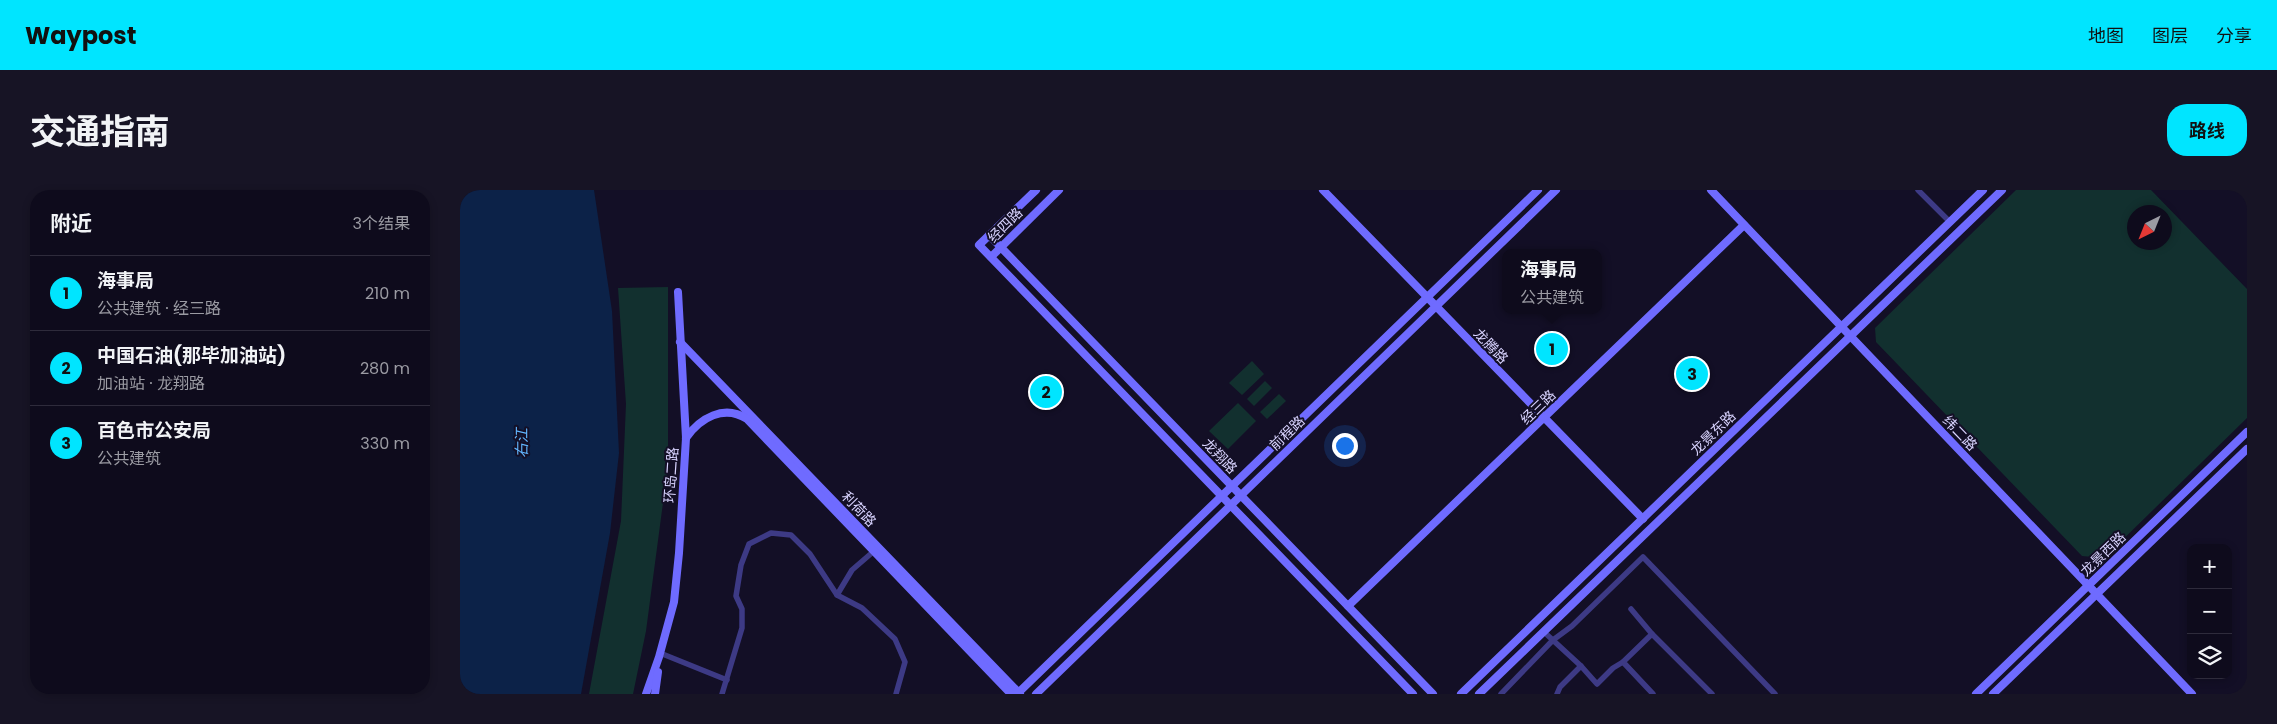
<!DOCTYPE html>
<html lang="zh">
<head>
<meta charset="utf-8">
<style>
  body { margin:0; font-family:Poppins,"Noto Sans SC",sans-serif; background:#171425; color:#f1f3f6 }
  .controls { position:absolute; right:15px; bottom:15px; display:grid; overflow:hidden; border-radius:10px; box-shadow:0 2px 8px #0003 }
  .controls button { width:45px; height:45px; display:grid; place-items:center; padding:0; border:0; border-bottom:1px solid #2e2b3b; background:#0e0b1c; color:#f1f3f6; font:25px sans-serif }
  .compass { position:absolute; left:1667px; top:15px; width:45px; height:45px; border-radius:50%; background:#0e0b1c; box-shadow:0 2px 8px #0003; rotate:223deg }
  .you { position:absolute; left:884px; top:255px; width:18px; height:18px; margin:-12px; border:4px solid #fff; border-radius:50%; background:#1a73e8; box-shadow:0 0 0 8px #1a73e833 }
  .badge { display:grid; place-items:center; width:32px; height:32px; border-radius:50%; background:#00e5ff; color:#111; font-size:16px; font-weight:700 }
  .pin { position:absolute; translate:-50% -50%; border:2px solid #fff; box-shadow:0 1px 5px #0006 }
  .popup { position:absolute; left:1042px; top:59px; width:100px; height:65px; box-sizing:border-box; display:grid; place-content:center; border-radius:10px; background:#0e0b1c; filter:drop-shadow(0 1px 4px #0005); font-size:16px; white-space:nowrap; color:#9b9ba3 }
  .popup b { font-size:19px; color:#f1f3f6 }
  .popup::after { content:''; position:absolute; left:50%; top:100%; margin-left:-10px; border:10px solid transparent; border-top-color:#0e0b1c }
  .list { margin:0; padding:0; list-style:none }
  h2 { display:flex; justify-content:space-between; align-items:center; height:65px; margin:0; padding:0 20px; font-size:21px }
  h2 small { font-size:16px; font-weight:400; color:#9b9ba3 }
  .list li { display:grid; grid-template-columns:32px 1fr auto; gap:15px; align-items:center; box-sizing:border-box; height:75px; padding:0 20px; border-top:1px solid #2e2b3b }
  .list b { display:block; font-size:19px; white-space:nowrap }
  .list p { margin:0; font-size:16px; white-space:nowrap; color:#9b9ba3 }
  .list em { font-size:16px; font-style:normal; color:#9b9ba3 }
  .icon { flex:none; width:28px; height:28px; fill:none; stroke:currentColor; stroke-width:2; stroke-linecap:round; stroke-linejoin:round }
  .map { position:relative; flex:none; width:1787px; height:504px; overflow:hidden; border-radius:20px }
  header { display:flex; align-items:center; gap:30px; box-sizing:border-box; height:70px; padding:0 25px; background:#00e5ff; color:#111 }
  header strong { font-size:24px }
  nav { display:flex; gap:28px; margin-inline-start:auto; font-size:18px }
  .intro { display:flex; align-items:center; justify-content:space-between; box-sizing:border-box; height:120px; padding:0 30px }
  h1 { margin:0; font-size:35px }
  .button { padding:12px 22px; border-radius:20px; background:#00e5ff; color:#111; font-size:18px; font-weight:700 }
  main { display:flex; gap:30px; padding:0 30px }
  aside { flex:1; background:#0e0b1c; border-radius:20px; box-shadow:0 2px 8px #0003 }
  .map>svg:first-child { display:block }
  .green { fill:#12302f; fill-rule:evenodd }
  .water { fill:#0c2248 }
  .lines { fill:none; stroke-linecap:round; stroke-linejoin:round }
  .street { stroke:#3d3a85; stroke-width:5.5 }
  .secondary { stroke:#6f6bff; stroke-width:8 }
  .labels { text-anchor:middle; stroke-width:4; stroke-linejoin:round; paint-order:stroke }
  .street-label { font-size:14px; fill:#d9d4ff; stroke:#130f26 }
  .water-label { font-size:15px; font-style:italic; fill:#62b6ff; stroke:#130f26 }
</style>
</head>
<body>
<header>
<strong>Waypost</strong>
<nav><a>地图</a><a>图层</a><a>分享</a></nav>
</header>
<div class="intro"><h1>交通指南</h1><a class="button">路线</a></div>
<main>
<aside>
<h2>附近<small>3个结果</small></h2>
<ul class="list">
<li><span class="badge">1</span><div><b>海事局</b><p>公共建筑 · 经三路</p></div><em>210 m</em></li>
<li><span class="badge">2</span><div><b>中国石油(那毕加油站)</b><p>加油站 · 龙翔路</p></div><em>280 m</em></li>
<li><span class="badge">3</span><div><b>百色市公安局</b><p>公共建筑</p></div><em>330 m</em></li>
</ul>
</aside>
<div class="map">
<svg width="1787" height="504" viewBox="0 0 1787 504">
  <rect width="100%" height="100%" fill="#130f26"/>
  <g class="green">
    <path d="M1556 0H1691L1787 99V228L1644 368 1622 366 1416 152 1415 138ZM1674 22H1704V52H1674Z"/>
    <polygon points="208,97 208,275 186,441 173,504 129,504 161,331 166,214 158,98"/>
    <polygon points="792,171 804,184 782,205 769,193"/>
    <polygon points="805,191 812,198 794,216 787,209"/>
    <polygon points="819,204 826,211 807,229 800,222"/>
    <polygon points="778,213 796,231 768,259 749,241"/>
  </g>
  <polygon class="water" points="0,0 134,0 152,121 159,263 150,343 121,504 0,504"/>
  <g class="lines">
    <g class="street">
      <polyline points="1458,0 1490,32"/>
      <polyline points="377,405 392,380 414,361"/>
      <polyline points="1171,419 1192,444 1252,504"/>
      <polyline points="1084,442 1121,476 1100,497 1097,504"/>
      <polyline points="1192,444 1163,472 1193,504"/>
      <polyline points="200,463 267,490"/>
      <polyline points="1121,476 1137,494 1153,478 1163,472"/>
      <polyline points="262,504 282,438 282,419 276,406 281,375 289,354 311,343 331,345 350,364 377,405 402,418 435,449 445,472 436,504"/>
      <polyline points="1041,504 1093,450 1112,436 1183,367 1315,504"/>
    </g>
    <g class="secondary">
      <polyline points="576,0 519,55 953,504"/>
      <polyline points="863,0 1183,329"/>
      <polyline points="1251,0 1732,504"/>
      <polyline points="529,45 973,504"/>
      <polyline points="531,67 599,0"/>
      <polyline points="220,152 560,504"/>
      <path d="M226 248C240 228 264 214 287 229L551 504"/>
      <polyline points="888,416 1284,35"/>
      <polyline points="186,504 199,467 214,412 219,363 226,248 218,102"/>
      <polyline points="195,504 198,482"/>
      <polyline points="557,504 1078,0"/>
      <polyline points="576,504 1096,0"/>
      <polyline points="1001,504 1523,0"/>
      <polyline points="1019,504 1542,0"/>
      <polyline points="1516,504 1787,242"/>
      <polyline points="1533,504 1787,259"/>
    </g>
  </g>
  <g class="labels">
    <g class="street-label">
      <text transform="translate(545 35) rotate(-45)" y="5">经四路</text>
      <text transform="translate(1031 156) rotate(46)" y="5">龙腾路</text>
      <text transform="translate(1078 217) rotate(-44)" y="5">经三路</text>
      <text transform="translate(827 243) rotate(-44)" y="5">前程路</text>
      <text transform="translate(1253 243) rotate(-44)" y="5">龙景东路</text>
      <text transform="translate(1500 243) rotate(46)" y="5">纬二路</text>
      <text transform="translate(760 266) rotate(46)" y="5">龙翔路</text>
      <text transform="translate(211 285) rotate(-86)" y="5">环岛二路</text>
      <text transform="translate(399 319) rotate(46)" y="5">利荷路</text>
      <text transform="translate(1643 364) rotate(-44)" y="5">龙景西路</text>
    </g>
    <g class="water-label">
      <text transform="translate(62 253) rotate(-90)" y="5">右江</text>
    </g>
  </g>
</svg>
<div class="controls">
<button>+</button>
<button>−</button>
<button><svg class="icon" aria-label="layers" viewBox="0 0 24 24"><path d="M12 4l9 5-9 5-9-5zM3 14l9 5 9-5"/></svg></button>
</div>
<svg class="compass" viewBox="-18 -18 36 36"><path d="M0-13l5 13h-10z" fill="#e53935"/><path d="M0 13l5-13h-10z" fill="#9b9ba3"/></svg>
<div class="you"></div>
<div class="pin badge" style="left:1092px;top:159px">1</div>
<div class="popup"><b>海事局</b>公共建筑</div>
<div class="pin badge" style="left:586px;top:202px">2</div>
<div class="pin badge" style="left:1232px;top:184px">3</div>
</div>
</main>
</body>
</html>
